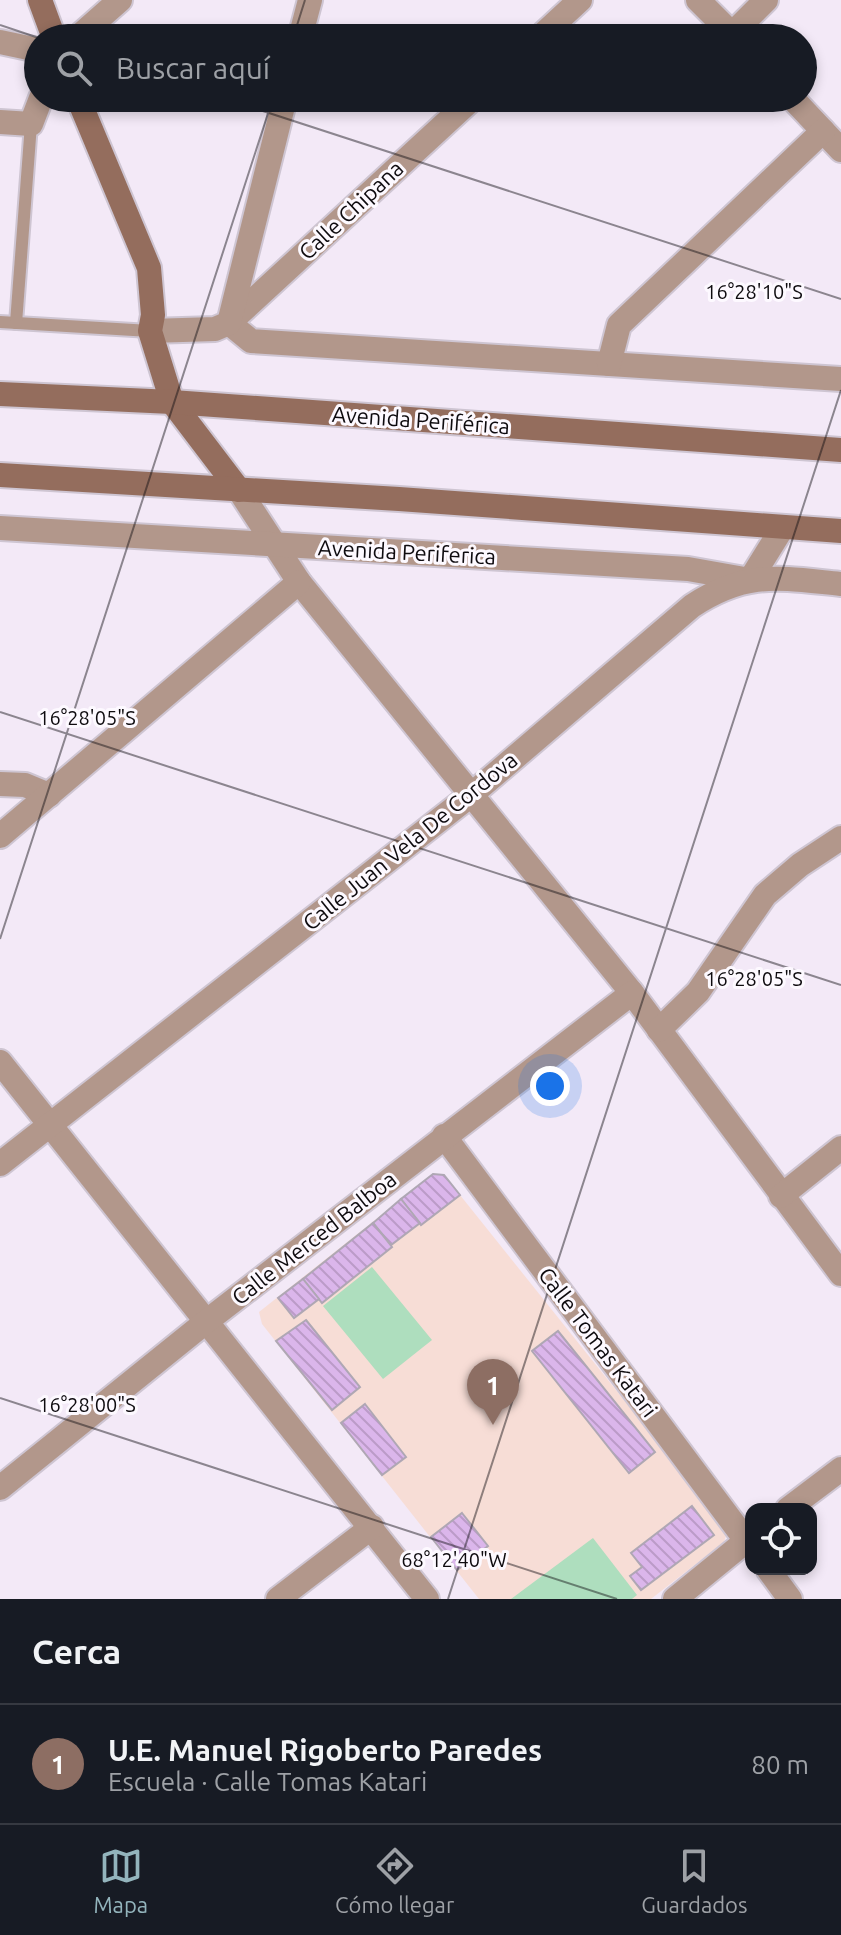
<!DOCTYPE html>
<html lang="es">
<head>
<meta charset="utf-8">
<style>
  body { margin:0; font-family:Ubuntu,sans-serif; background:#20242c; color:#f1f3f6 }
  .controls { position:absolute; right:24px; bottom:24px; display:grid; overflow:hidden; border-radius:16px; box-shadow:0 4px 12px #0003 }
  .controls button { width:72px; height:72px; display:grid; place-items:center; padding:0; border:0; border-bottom:2px solid #363941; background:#171b24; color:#f1f3f6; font:40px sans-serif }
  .you { position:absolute; left:550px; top:1086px; width:28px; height:28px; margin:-20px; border:6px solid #fff; border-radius:50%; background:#1a73e8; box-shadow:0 0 0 12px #1a73e833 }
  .badge { display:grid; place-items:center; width:52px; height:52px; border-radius:50%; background:#93b4bc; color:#fff; font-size:26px; font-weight:700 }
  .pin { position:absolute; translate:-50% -66px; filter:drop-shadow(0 2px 4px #0008) }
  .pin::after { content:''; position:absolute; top:42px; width:28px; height:24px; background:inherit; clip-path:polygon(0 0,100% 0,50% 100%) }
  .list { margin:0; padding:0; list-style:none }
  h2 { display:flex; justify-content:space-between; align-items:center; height:104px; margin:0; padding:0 32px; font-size:34px }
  h2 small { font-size:26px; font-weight:400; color:#9ea1a6 }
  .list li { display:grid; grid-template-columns:52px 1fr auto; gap:24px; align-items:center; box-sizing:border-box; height:120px; padding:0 32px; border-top:2px solid #363941 }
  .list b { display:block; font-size:30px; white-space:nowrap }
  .list p { margin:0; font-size:26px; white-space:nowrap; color:#9ea1a6 }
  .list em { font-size:26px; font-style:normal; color:#9ea1a6 }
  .icon { flex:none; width:44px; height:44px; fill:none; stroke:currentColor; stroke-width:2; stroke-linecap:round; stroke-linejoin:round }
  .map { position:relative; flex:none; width:841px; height:1599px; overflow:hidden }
  .search { position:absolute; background:#171b24; box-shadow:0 4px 12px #0003; left:24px; right:24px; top:24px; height:88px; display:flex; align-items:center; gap:20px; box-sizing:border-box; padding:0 28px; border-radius:44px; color:#9ea1a6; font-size:30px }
  .sheet { height:224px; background:#171b24 }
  nav { display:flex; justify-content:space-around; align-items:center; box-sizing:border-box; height:112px; border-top:2px solid #363941; background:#171b24; font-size:22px; color:#9ea1a6 }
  nav a { display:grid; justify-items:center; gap:4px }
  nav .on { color:#93b4bc }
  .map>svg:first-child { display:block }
  .education { fill:#f7ddd6 }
  .grass { fill:#aedebe }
  .building { fill:url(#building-back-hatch); stroke:#afa7b4; stroke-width:2 }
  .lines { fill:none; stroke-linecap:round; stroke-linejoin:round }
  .lane-casing { stroke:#cec5d2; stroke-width:16 }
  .street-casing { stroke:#cec5d2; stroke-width:28 }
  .secondary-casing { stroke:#cec5d2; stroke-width:28 }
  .lane { stroke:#b2978b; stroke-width:12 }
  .street { stroke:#b2978b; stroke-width:24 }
  .secondary { stroke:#946d5d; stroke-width:24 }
  .ticks { fill:none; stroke:#0e0b0f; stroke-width:2; stroke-opacity:0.45 }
  .labels { text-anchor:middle; stroke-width:6; stroke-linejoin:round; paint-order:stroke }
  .street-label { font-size:22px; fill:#0e0b0f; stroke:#fdf9ff }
  .ticks-label { font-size:20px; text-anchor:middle; fill:#0e0b0f; stroke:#fdf9ff; stroke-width:6; stroke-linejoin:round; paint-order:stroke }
</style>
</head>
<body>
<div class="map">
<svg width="841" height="1599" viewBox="0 0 841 1599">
  <defs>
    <pattern id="building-back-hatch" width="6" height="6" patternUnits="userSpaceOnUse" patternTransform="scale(2)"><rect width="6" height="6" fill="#dbb6eb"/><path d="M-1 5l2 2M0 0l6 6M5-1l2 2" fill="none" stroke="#bb9bc8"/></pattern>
  </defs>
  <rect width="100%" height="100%" fill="#f3e9f7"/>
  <polygon class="education" points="433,1174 444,1175 728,1530 724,1542 651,1599 479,1599 262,1324 259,1312"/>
  <g class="grass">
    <polygon points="372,1267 432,1340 383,1379 323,1306"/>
    <polygon points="593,1538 637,1595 632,1599 511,1599"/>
  </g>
  <g class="building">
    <polygon points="433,1174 444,1175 460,1195 421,1225 401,1199"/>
    <polygon points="401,1199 420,1223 391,1245 373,1223"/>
    <polygon points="373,1223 392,1247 322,1303 303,1279"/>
    <polygon points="303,1279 319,1299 294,1318 278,1298"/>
    <polygon points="306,1320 360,1387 332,1410 276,1341"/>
    <polygon points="558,1331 655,1452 629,1473 532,1351"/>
    <polygon points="365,1404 406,1457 382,1475 341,1423"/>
    <polygon points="692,1506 714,1535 641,1590 630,1576 642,1567 631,1553"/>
    <polygon points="462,1513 488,1546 457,1570 431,1537"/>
  </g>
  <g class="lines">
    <g class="lane-casing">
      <g id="lane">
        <polyline points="0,322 150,331"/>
        <polyline points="16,323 31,124"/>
      </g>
    </g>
    <g class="street-casing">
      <g id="street">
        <polyline points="698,0 736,38"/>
        <polyline points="732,34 766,0"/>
        <polyline points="77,38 120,0"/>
        <polyline points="300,38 310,0"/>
        <polyline points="539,38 580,0"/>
        <polyline points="0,42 38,50"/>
        <polyline points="473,98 229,323 251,341 841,379"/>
        <polyline points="792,98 841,150"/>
        <polyline points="0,122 31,124 41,98"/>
        <polyline points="150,331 215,329 229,323 285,98"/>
        <polyline points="609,364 619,325 823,131"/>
        <polyline points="239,490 299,582 632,993 841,1274"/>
        <polyline points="0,528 688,569 750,580 783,527"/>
        <polyline points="0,784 25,785 49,795"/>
        <polyline points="0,836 299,582"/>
        <polyline points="659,1030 698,992 765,895 800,865 841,838"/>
        <polyline points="0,1062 427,1599"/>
        <polyline points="444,1136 751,1547"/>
        <path d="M0 1164 471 795 692 606C747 570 779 578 841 584"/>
        <polyline points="781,1196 841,1148"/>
        <polyline points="0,1488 207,1321 632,993"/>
        <polyline points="788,1509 841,1469"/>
        <polyline points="768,1569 790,1599"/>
        <polyline points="278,1599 372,1527"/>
        <polyline points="675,1599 751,1537"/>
      </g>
    </g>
    <g class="secondary-casing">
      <g id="secondary">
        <polyline points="40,0 54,38"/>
        <polyline points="78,98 149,268 153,315 150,331 172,402 239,490"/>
        <polyline points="0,394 172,402 841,450"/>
        <polyline points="0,475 399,499 841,531"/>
      </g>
    </g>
    <use href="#lane" class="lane"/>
    <use href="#street" class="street"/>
    <use href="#secondary" class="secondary"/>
  </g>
  <path class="ticks" d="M0 25 39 38M293 38 305 0M223 98 841 299M0 712 841 985M0 939 273 98M0 1398 617 1599M448 1599 841 390"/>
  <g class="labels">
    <g class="street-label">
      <text transform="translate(351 210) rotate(-43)" y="8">Calle Chipana</text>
      <text transform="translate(421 420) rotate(4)" y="8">Avenida Periférica</text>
      <text transform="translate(407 552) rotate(3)" y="8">Avenida Periferica</text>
      <text transform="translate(410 841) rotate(-39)" y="8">Calle Juan Vela De Cordova</text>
      <text transform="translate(314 1238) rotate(-38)" y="8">Calle Merced Balboa</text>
      <text transform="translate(598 1342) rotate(53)" y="8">Calle Tomas Katari</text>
    </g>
  </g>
  <g class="ticks-label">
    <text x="754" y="299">16°28'10"S</text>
    <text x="87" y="725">16°28'05"S</text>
    <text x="754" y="986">16°28'05"S</text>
    <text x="87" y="1412">16°28'00"S</text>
    <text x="454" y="1567">68°12'40"W</text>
  </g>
</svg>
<div class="controls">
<button><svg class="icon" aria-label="locate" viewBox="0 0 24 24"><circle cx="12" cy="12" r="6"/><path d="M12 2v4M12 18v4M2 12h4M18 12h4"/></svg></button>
</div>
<div class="you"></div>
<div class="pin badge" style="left:493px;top:1425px;background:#8d6e63">1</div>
<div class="search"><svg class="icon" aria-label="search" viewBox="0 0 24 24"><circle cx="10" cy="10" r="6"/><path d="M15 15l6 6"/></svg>Buscar aquí</div>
</div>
<section class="sheet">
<h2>Cerca<small></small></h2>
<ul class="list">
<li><span class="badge" style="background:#8d6e63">1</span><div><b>U.E. Manuel Rigoberto Paredes</b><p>Escuela · Calle Tomas Katari</p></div><em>80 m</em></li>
</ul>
</section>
<nav>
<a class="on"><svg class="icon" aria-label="map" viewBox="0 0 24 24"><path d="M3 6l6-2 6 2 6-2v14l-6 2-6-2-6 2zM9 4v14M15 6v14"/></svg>Mapa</a>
<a><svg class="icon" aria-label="directions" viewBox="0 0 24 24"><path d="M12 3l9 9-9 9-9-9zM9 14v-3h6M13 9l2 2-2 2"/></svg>Cómo llegar</a>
<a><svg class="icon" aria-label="saved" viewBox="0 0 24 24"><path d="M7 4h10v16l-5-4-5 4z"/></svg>Guardados</a>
</nav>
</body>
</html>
